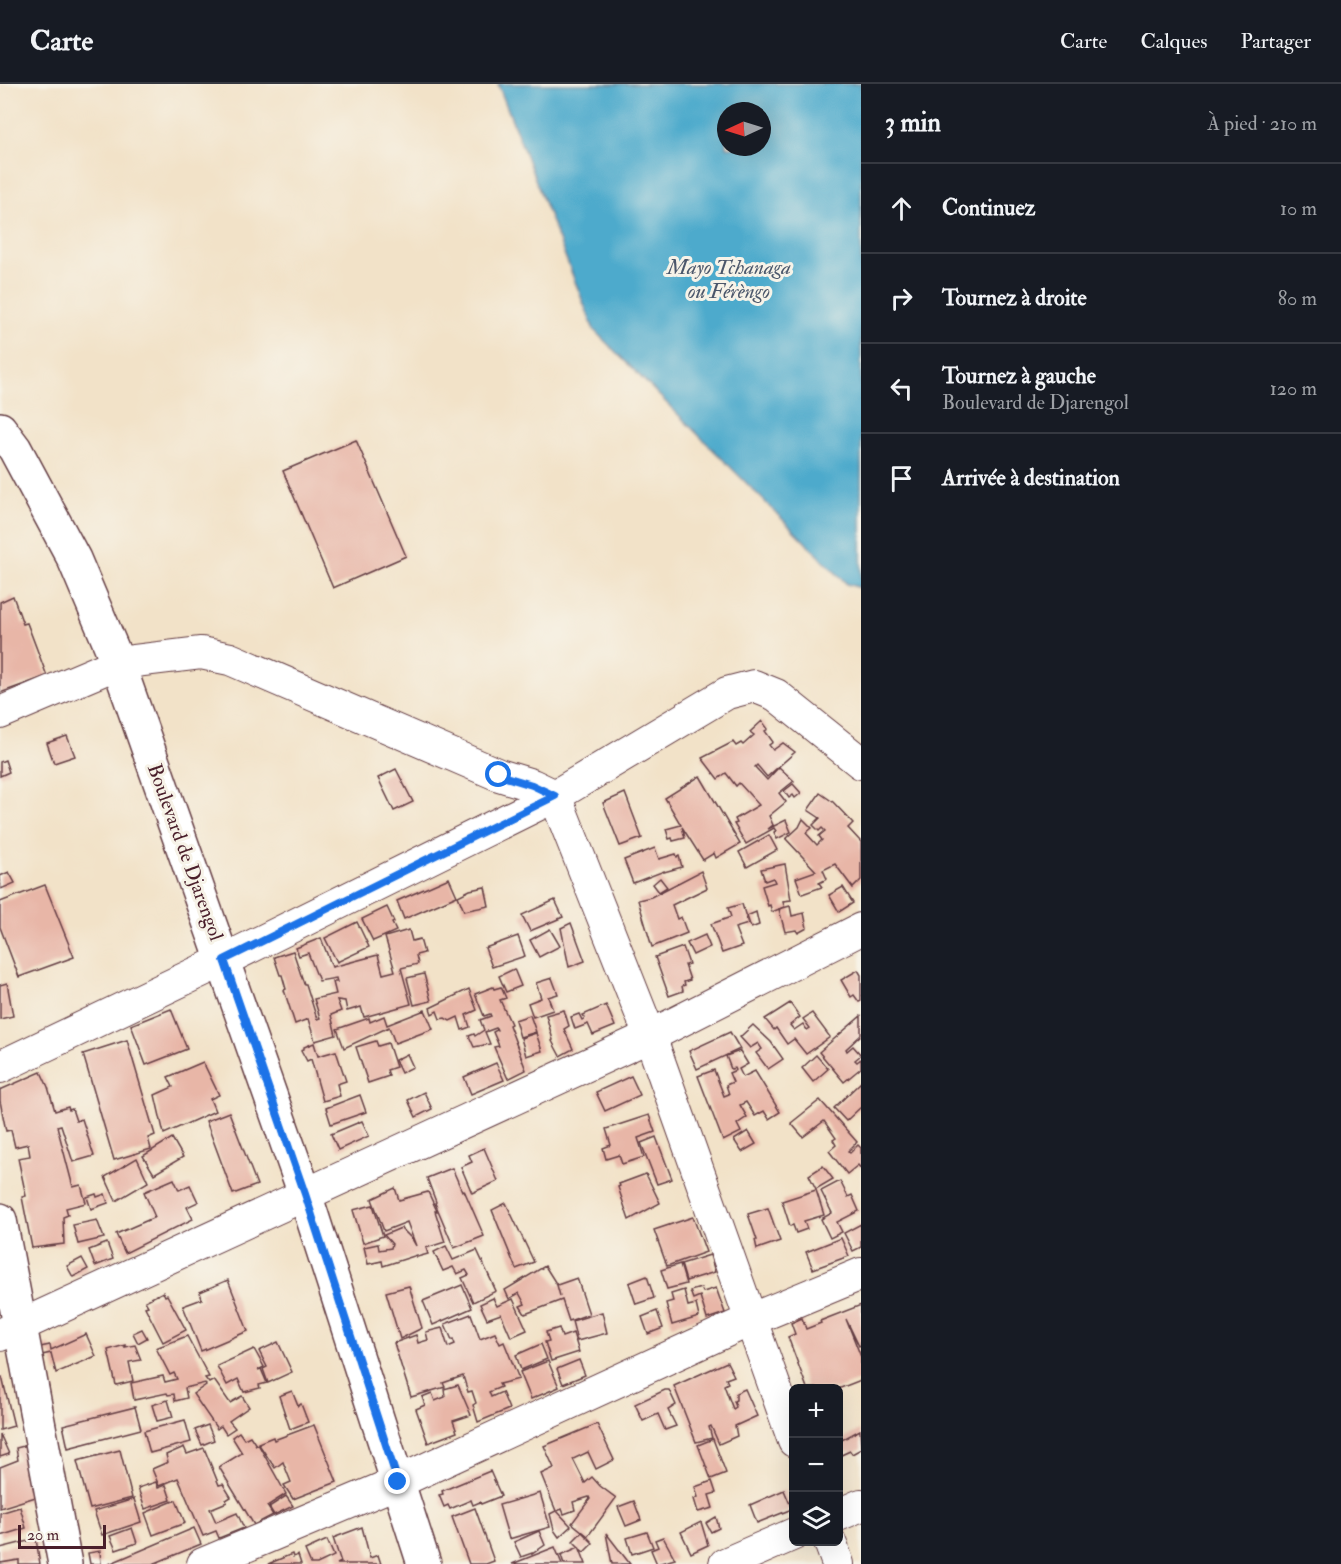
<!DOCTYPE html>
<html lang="fr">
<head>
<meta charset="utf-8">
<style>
  body { margin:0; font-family:"IM FELL Double Pica",serif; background:#242831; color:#f1f3f6 }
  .controls { position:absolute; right:18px; bottom:18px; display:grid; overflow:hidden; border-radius:9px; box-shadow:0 6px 24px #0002 }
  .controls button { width:54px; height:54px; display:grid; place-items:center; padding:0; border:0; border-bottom:2px solid #363941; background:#171b24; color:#f1f3f6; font:30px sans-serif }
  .compass { position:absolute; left:717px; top:18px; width:54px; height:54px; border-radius:50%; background:#171b24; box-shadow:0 6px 24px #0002; rotate:266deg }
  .scale { position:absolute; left:18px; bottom:15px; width:88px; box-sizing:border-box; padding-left:6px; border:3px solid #4a1f2b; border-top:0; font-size:16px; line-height:21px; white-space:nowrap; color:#4a1f2b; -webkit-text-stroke:4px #f7f3e8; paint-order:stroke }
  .stop { position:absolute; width:18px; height:18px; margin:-14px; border:4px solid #1a73e8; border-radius:50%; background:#fff }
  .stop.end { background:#1a73e8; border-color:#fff; box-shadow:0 2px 6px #0008 }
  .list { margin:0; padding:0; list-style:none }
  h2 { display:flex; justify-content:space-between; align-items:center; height:78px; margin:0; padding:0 24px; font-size:26px }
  h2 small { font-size:20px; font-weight:400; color:#9ea1a6 }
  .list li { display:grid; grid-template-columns:39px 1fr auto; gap:18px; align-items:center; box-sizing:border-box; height:90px; padding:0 24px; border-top:2px solid #363941 }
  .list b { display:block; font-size:22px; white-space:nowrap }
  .list p { margin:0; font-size:20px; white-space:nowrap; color:#9ea1a6 }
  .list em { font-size:20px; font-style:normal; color:#9ea1a6 }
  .icon { flex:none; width:33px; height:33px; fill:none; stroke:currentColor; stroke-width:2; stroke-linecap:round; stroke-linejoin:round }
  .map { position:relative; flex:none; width:861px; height:1480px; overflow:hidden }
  header { display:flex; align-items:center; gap:36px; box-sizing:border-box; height:84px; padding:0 30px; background:#171b24; border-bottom:2px solid #363941 }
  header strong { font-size:28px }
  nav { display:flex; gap:33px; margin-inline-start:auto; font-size:21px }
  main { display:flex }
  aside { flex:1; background:#171b24 }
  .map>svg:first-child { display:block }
  .water { fill:#4daacc; stroke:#4c647c; stroke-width:1.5; fill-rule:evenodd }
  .building { fill:#e8b6a7 }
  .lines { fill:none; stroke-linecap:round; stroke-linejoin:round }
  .street-casing { stroke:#633c43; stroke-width:34 }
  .secondary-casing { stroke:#633c43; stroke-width:36 }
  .primary-casing { stroke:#633c43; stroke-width:36 }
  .street { stroke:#fff; stroke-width:32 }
  .secondary { stroke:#fff; stroke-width:33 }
  .primary { stroke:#fff; stroke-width:33 }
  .route { stroke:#1a73e8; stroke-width:8 }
  .labels { text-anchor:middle; stroke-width:6; stroke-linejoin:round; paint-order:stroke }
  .street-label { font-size:20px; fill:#4a1f2b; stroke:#f7f3e8 }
  .water-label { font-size:21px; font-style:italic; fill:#4b576b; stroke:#f7f3e8 }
</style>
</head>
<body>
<header>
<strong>Carte</strong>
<nav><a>Carte</a><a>Calques</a><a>Partager</a></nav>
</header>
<main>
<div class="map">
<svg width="861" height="1480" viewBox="0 0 861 1480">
  <rect width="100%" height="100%" fill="#f7f3e8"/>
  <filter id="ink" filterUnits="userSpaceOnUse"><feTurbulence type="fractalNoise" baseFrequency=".0167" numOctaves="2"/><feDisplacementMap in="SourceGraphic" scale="12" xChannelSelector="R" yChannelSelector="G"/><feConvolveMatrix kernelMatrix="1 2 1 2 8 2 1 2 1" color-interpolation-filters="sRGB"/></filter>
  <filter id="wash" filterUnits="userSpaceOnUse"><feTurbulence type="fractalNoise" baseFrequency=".008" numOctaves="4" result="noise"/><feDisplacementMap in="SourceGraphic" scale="24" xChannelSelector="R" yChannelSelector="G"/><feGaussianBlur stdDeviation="1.35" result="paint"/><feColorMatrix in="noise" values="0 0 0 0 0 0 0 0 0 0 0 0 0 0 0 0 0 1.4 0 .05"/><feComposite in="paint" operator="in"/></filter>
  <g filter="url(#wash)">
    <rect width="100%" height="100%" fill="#f2e2c8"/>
    <path class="water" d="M498 0H861V504L847 500 594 246ZM726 27H762V63H726Z"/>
    <g id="blocks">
      <g class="building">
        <polygon points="356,356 406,472 333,504 283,387"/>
        <polygon points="13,512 23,540 27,539 47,592 0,609 0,518"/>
        <polygon points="762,637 768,645 765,647 773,658 769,661 773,666 783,659 795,668 767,693 757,681 755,683 767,696 779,683 794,697 779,709 786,718 769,732 773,741 768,745 786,736 791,748 777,755 774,748 776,747 774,744 746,760 734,740 737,739 735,735 759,721 739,699 736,702 726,689 718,695 702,674 733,658 736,662 741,659 743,661 754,651 750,648"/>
        <polygon points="67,652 75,672 54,679 47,659"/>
        <polygon points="5,676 9,688 0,692 0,678"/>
        <polygon points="396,685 413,718 394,727 378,694"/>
        <polygon points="700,692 740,760 716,774 714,769 703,776 682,743 685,754 673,757 672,754 669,755 666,745 681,741 665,714"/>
        <polygon points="793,700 801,709 795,714 793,711 789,714 784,707"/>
        <polygon points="625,709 642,754 620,762 603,719"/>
        <polygon points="820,709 833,718 853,739 848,744 861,758 861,796 853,804 835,780 823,786 827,795 819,799 822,803 802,810 796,794 816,787 786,755 799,743 803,735 812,744 806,749 817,761 822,756 819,752 825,747 822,744 819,747 813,741 820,734 808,726"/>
        <polygon points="769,751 777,766 747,783 739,768"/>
        <polygon points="655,764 659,775 676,770 677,773 679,772 682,783 664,788 664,787 633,799 624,776"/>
        <polygon points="785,780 791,816 783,817 784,823 772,828 770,821 768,822 762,802 775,798 773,794 765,797 761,785"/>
        <polygon points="701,787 707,804 672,821 677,835 681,833 687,849 652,863 638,816 651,813"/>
        <polygon points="9,788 15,799 1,805 0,792"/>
        <polygon points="449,794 457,812 404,835 397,817"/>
        <polygon points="660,794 667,803 659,808 653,800"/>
        <polygon points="45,801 74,873 19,893 0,843 0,818"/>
        <polygon points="485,803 489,822 464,827 458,812 470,806"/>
        <polygon points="843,803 853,819 839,828 829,811"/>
        <polygon points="555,816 563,833 530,847 522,831"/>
        <polygon points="742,820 748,840 735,844 742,862 722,869 711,840 731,833 728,824"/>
        <polygon points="790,822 792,832 804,829 807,844 798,849 796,846 785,848 779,825"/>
        <polygon points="387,823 394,838 392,839 396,847 373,857 362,835"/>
        <polygon points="756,828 759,841 751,844 747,832"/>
        <polygon points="357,838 369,863 337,878 325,854"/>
        <polygon points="571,839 585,877 569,883 561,844"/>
        <polygon points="550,845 560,862 539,873 530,856"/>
        <polygon points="409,846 412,857 420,855 424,869 416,871 418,880 401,884 411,920 364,933 361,923 347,927 345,917 337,916 341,927 331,931 336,951 315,957 308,935 295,940 284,906 286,905 282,891 280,891 274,873 293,867 304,900 306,900 317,935 320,934 314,915 336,910 333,898 337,898 336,894 319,897 308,869 299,872 296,864 321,854 332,883 378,871 383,890 395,887 385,853"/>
        <polygon points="705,851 710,863 693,871 687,859"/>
        <polygon points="518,852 525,872 492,883 485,864"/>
        <polygon points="683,863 689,880 685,881 690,896 684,898 685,901 682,902 683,907 669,912 655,873"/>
        <polygon points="514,885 521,902 506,908 499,892"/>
        <polygon points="858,886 861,891 861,917 859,918 854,911 851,913 841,896"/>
        <polygon points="424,890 431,917 414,921 407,894"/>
        <polygon points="552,894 558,910 548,913 553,926 533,933 528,919 541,914 536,899"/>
        <polygon points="7,899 13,932 0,935 0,901"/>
        <polygon points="493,903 494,905 501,903 506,914 500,916 511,940 509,941 526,986 508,995 494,963 499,962 493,948 497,946 496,944 485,948 490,960 474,963 469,952 474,950 475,952 484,946 480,936 491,932 490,930 484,932 475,910"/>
        <polygon points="469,905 477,926 466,931 470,943 462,946 458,933 450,937 445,934 440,935 437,927 432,930 430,924"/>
        <polygon points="790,919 800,933 790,941 794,946 803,940 807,946 810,944 803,935 812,929 830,953 806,970 794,955 787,960 776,944 774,946 765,935"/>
        <polygon points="606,921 615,942 593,951 588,940 575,945 571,933 579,930 582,936 585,934 583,931"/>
        <polygon points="171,925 187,965 146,981 131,941"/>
        <polygon points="425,926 433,945 395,959 389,943 344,964 337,945 369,934 370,938 384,932 387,941"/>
        <polygon points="564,926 569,942 564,945 573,965 560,972 552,957 553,956 546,931"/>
        <polygon points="530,931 536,948 520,953 515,936"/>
        <polygon points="861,932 861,951 846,965 847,967 853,962 861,971 855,976 857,978 861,975 861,984 844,998 819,968"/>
        <polygon points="753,941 771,958 783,975 768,985 756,969 762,965 758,959 750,964 740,953"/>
        <polygon points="730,948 740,965 697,985 689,967"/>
        <polygon points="536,949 542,967 526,972 521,954"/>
        <polygon points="127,956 155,1051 148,1054 151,1065 114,1076 83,970"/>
        <polygon points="376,957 378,962 388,959 396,983 387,986 389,992 368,999 356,963"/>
        <polygon points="314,959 318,972 336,967 346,997 337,1000 340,1012 323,1017 311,975 307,977 301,966 304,965 304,963"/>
        <polygon points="740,967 748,980 739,985 743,993 755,987 780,1028 769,1035 764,1027 755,1032 746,1018 740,1021 747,1033 737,1040 741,1048 723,1057 698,992 714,986 724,1012 729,1010 726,1001 733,998 729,989 736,986 735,984 731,985 726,972"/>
        <polygon points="407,970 413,983 401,989 395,976"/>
        <polygon points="816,971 828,985 813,998 802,984"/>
        <polygon points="203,978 219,1011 210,1015 215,1027 164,1050 155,1011 173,1003 168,993"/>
        <polygon points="496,979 504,996 471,1010 464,993"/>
        <polygon points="41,988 48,1003 55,1027 68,1023 69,1026 72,1025 76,1037 82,1035 94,1072 73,1078 61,1041 57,1042 73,1103 81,1101 86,1119 66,1124 68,1131 63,1133 64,1160 32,1164 22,1113 26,1112 18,1074 30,1072 28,1060 15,1063 11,1046 6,1047 0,1017 0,1006"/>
        <polygon points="631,992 640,1011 605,1027 596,1008"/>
        <polygon points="861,998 861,1023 846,1037 834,1024"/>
        <polygon points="424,1008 432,1025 416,1033 408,1016"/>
        <polygon points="360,1011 366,1028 331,1040 326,1024"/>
        <polygon points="820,1016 857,1058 848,1067 850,1069 858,1061 861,1064 861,1085 858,1081 847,1090 829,1067 836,1061 833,1056 836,1054 824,1037 803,1053 791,1039"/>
        <polygon points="229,1028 257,1101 233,1110 206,1037"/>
        <polygon points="649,1031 655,1048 638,1054 644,1073 622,1080 619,1071 606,1075 603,1064 611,1061 606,1045"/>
        <polygon points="362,1037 369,1052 338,1066 331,1050"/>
        <polygon points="748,1047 756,1060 742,1068 734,1056"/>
        <polygon points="656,1053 672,1095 657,1100 641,1059"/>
        <polygon points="172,1054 183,1073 154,1090 143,1072"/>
        <polygon points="484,1064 498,1097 472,1109 461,1083 472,1078 469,1071"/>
        <polygon points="137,1074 148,1098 116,1117 105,1093"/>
        <polygon points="823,1082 833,1095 816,1105 809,1091"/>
        <polygon points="452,1084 462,1107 464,1106 484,1152 454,1164 435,1119 436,1118 427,1094"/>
        <polygon points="646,1090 660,1119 629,1136 618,1103 620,1102 619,1100"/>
        <polygon points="174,1095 179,1106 190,1101 198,1118 187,1123 193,1135 125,1169 116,1150 155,1133 144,1108"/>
        <polygon points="840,1097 848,1113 852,1111 859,1127 837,1138 842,1148 830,1154 821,1135 832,1129 821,1107"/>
        <polygon points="395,1104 399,1116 428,1108 437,1127 435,1127 445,1158 426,1164 428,1170 417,1173 417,1171 383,1182 382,1177 368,1180 364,1163 378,1160 379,1166 391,1164 392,1160 384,1151 401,1144 412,1155 416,1162 407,1138 384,1147 372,1115"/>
        <polygon points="816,1106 824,1131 804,1137 807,1145 796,1149 793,1141 790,1142 782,1117"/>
        <polygon points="96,1110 97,1113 105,1110 108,1119 91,1125 87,1113"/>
        <polygon points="506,1119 534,1178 516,1185 492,1126"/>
        <polygon points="373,1121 383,1152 363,1159 353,1126"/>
        <polygon points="768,1124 780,1157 757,1165 755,1156 757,1156 748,1130"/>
        <polygon points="693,1133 706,1168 667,1182 654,1146"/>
        <polygon points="97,1136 104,1154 78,1160 73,1141"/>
        <polygon points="861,1140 861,1163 853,1167 844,1149"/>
        <polygon points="841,1154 849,1172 813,1185 806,1168"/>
        <polygon points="107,1159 113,1175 95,1182 89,1166"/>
        <polygon points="446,1162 453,1176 477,1166 496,1207 473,1218 462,1194 469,1191 466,1186 457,1190 453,1183 443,1187 434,1168"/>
        <polygon points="710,1171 715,1188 686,1197 681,1180"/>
        <polygon points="82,1174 88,1185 73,1193 67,1182"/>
        <polygon points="680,1180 686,1200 667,1205 661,1186"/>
        <polygon points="545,1182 557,1201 560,1212 557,1201 577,1194 589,1230 569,1237 562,1216 525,1230 520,1222 525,1220 519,1209 509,1215 505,1206"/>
        <polygon points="647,1192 654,1214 636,1220 629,1199"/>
        <polygon points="228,1196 248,1247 201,1267 183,1222 202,1215 200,1208"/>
        <polygon points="462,1201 472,1224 433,1241 423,1217"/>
        <polygon points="409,1202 422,1244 400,1255 386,1208"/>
        <polygon points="701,1204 703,1208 716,1204 725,1229 707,1235 700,1212 693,1215 690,1207"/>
        <polygon points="684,1206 688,1222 696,1220 699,1233 672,1241 666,1219 673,1217 671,1210"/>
        <polygon points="163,1208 165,1212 167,1211 186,1246 163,1258 145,1223 148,1222 145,1217"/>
        <polygon points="493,1214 497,1222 513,1215 527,1246 511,1253 501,1230 487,1235 480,1220"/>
        <polygon points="861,1221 861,1261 859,1262 846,1235 861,1273 861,1296 838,1305 807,1304 788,1253 795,1250 791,1239 802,1234 806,1245 821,1239 820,1237"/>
        <polygon points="657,1227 663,1244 648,1250 642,1233"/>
        <polygon points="602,1228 607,1249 577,1257 572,1237"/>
        <polygon points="471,1230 480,1255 495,1249 500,1260 504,1258 519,1295 499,1300 501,1303 489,1308 491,1313 502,1308 509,1325 478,1338 473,1321 476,1319 472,1307 468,1308 463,1292 443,1299 445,1303 411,1313 394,1259 416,1251 418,1259 428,1256 426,1248 442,1244 448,1263 455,1260 453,1255 452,1256 445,1240"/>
        <polygon points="559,1244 562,1253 573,1249 579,1268 551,1277 545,1258 549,1257 546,1248"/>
        <polygon points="142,1245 147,1254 138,1259 133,1249"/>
        <polygon points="86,1250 96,1272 56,1289 51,1269 42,1271 40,1263 50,1261 51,1266"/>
        <polygon points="187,1252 209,1293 205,1294 209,1299 214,1296 230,1319 242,1312 249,1323 229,1337 235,1344 226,1350 221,1342 217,1345 193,1310 206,1301 205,1299 185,1304 187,1314 175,1317 174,1310 168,1311 167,1309 134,1316 131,1299 163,1292 165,1298 177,1295 174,1289 170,1291 156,1264"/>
        <polygon points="278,1258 292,1288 268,1299 263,1285 267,1283 259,1267"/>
        <polygon points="541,1260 547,1275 521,1286 516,1271"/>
        <polygon points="125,1261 125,1263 135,1261 141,1276 129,1278 133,1297 116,1301 108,1266"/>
        <polygon points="254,1265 264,1283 258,1286 261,1285 267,1299 259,1301 260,1304 244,1308 238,1295 227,1301 217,1282"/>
        <polygon points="579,1276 585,1291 563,1300 557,1285"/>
        <polygon points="548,1277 559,1303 531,1315 520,1288"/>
        <polygon points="727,1278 734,1292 726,1295 728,1299 724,1301 733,1325 736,1323 734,1317 736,1316 736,1309 745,1305 757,1332 735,1342 737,1352 719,1360 711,1342 709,1343 712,1354 696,1358 674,1302"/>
        <polygon points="2,1293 14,1342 0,1346 0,1294"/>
        <polygon points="458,1301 471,1331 453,1337 457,1348 428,1359 416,1325 425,1321 422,1313 432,1309 435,1317 445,1313 444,1305"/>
        <polygon points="665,1306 669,1306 676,1321 668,1326 676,1342 665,1346 658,1330 643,1337 635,1320"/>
        <polygon points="292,1307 298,1322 301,1320 308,1338 290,1345 279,1312"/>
        <polygon points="168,1316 173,1333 157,1337 152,1321"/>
        <polygon points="135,1323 141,1345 68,1364 63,1341"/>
        <polygon points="185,1336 191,1358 150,1369 144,1347"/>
        <polygon points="597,1340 614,1376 596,1385 588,1368 573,1375 585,1399 592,1393 600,1402 616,1414 588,1452 572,1439 590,1415 589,1413 573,1418 575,1426 564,1430 562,1425 557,1427 571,1442 559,1453 554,1446 550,1430 556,1427 541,1390 554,1384 544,1362"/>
        <polygon points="208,1341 214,1356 202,1361 195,1346"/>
        <polygon points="314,1341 337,1398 293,1415 284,1401 291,1398 283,1378 275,1384 258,1359 273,1353 274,1356"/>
        <polygon points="860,1346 861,1365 852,1370 850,1367 839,1372 838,1358"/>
        <polygon points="239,1348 244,1355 250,1352 256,1361 258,1360 286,1410 267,1422 273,1431 254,1441 219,1383 242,1369 232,1353"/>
        <polygon points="0,1350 9,1370 0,1373"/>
        <polygon points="713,1355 726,1389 711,1395 698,1361"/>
        <polygon points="28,1361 39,1412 0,1424 0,1383 18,1376 16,1364"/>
        <polygon points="184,1363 187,1370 204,1364 219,1401 223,1400 231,1413 226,1416 227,1418 210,1425 216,1438 237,1429 244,1444 219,1454 216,1447 203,1452 178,1394 159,1402 152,1385 168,1378 166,1371"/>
        <polygon points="120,1366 132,1414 90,1425 77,1377"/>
        <polygon points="490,1387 501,1412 481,1420 480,1418 473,1421 471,1416 450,1425 448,1421 444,1423 439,1411 443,1410 442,1407"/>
        <polygon points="712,1397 716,1409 709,1411 713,1424 698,1428 694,1415 698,1413 695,1403"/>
        <polygon points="156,1398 158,1404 166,1401 171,1416 145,1425 138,1404"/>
        <polygon points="784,1406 792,1425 757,1439 750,1421"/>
        <polygon points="540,1409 550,1443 509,1455 499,1421"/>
        <polygon points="286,1412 293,1422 274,1431 269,1423"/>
        <polygon points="134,1415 141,1438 102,1451 94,1427"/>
        <polygon points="176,1416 185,1439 153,1451 145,1429"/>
        <polygon points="634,1417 641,1436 626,1442 618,1423"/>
        <polygon points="20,1423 26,1444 0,1452 0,1429"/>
        <polygon points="475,1424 494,1477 486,1480 469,1480 452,1433"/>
        <polygon points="716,1433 719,1444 711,1448 706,1439"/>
        <polygon points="701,1438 708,1461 691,1469 681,1448"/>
        <polygon points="362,1443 370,1474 378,1471 381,1480 337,1480 341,1478 333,1454"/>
        <polygon points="132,1444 137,1459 116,1466 110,1452"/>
        <polygon points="194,1444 201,1460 153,1480 109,1480"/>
        <polygon points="539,1447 545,1461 532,1470 532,1469 521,1473 514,1458"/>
        <polygon points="582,1448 593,1459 584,1468 580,1465 586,1480 564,1480 561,1471 579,1463 573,1457"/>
        <polygon points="647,1448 653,1463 632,1470 627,1454"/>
        <polygon points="606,1449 630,1480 612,1480"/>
        <polygon points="663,1453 675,1475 657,1480 651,1466 658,1463 655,1456"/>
        <polygon points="36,1455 40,1480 19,1480 19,1476 0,1479 0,1464"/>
        <polygon points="327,1456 334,1472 317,1480 311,1480 305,1466"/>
        <polygon points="555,1463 562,1480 512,1480"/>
        <polygon points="100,1467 101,1480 90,1480 88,1469"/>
        <polygon points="292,1470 293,1473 298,1471 301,1480 268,1480"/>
      </g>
    </g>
  </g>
  <g filter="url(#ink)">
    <use href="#blocks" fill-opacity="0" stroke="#633c43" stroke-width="1.5"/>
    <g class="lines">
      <g class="street-casing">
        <g id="street">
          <polyline points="0,629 118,579 201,569 230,575 499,691 532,701 555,712 650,952 794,1357"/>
          <polyline points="0,983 224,876 555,712 727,609 754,602 776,611 861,679"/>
          <polyline points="0,1251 650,952 861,845"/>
          <polyline points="838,1431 861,1421"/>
          <polyline points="830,1458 838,1480"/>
          <polyline points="203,1480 398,1398 750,1236 861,1190"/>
          <polyline points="725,1480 794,1450"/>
        </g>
      </g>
      <g class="secondary-casing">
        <polyline id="secondary" points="0,1136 65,1480"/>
      </g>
      <g class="primary-casing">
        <polyline id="primary" points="0,345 15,365 74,475 118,579 305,1110 424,1480"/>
      </g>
      <use href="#street" class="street"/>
      <use href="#secondary" class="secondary"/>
      <use href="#primary" class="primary"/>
    </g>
  </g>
  <g class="lines" filter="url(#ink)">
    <polyline class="route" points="398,1398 305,1110 224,876 555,712 532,701 499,691"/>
  </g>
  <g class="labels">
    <g class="street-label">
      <text transform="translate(186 768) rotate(70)" y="7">Boulevard de Djarengol</text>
    </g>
    <g class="water-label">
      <text x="729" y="190">Mayo Tchanaga<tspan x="729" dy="24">ou Férèngo</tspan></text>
    </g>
  </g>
</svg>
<div class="controls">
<button>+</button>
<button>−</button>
<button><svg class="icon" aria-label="layers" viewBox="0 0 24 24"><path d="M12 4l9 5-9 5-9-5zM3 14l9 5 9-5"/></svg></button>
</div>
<svg class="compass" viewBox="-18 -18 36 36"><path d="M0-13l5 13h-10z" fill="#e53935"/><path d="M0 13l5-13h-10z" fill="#9ea1a6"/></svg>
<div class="scale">20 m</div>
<div class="stop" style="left:499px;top:691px"></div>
<div class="stop end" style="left:398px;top:1398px"></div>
</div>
<aside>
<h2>3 min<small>À pied · 210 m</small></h2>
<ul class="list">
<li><svg class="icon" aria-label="ahead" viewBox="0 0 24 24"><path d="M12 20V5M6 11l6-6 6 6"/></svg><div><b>Continuez</b></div><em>10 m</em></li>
<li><svg class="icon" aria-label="right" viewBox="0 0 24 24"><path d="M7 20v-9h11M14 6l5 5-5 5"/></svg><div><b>Tournez à droite</b></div><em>80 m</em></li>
<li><svg class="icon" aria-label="left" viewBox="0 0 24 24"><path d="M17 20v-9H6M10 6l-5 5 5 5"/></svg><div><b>Tournez à gauche</b><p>Boulevard de Djarengol</p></div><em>120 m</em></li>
<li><svg class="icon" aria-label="arrive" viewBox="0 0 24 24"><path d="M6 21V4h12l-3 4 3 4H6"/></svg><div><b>Arrivée à destination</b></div></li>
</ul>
</aside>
</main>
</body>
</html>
